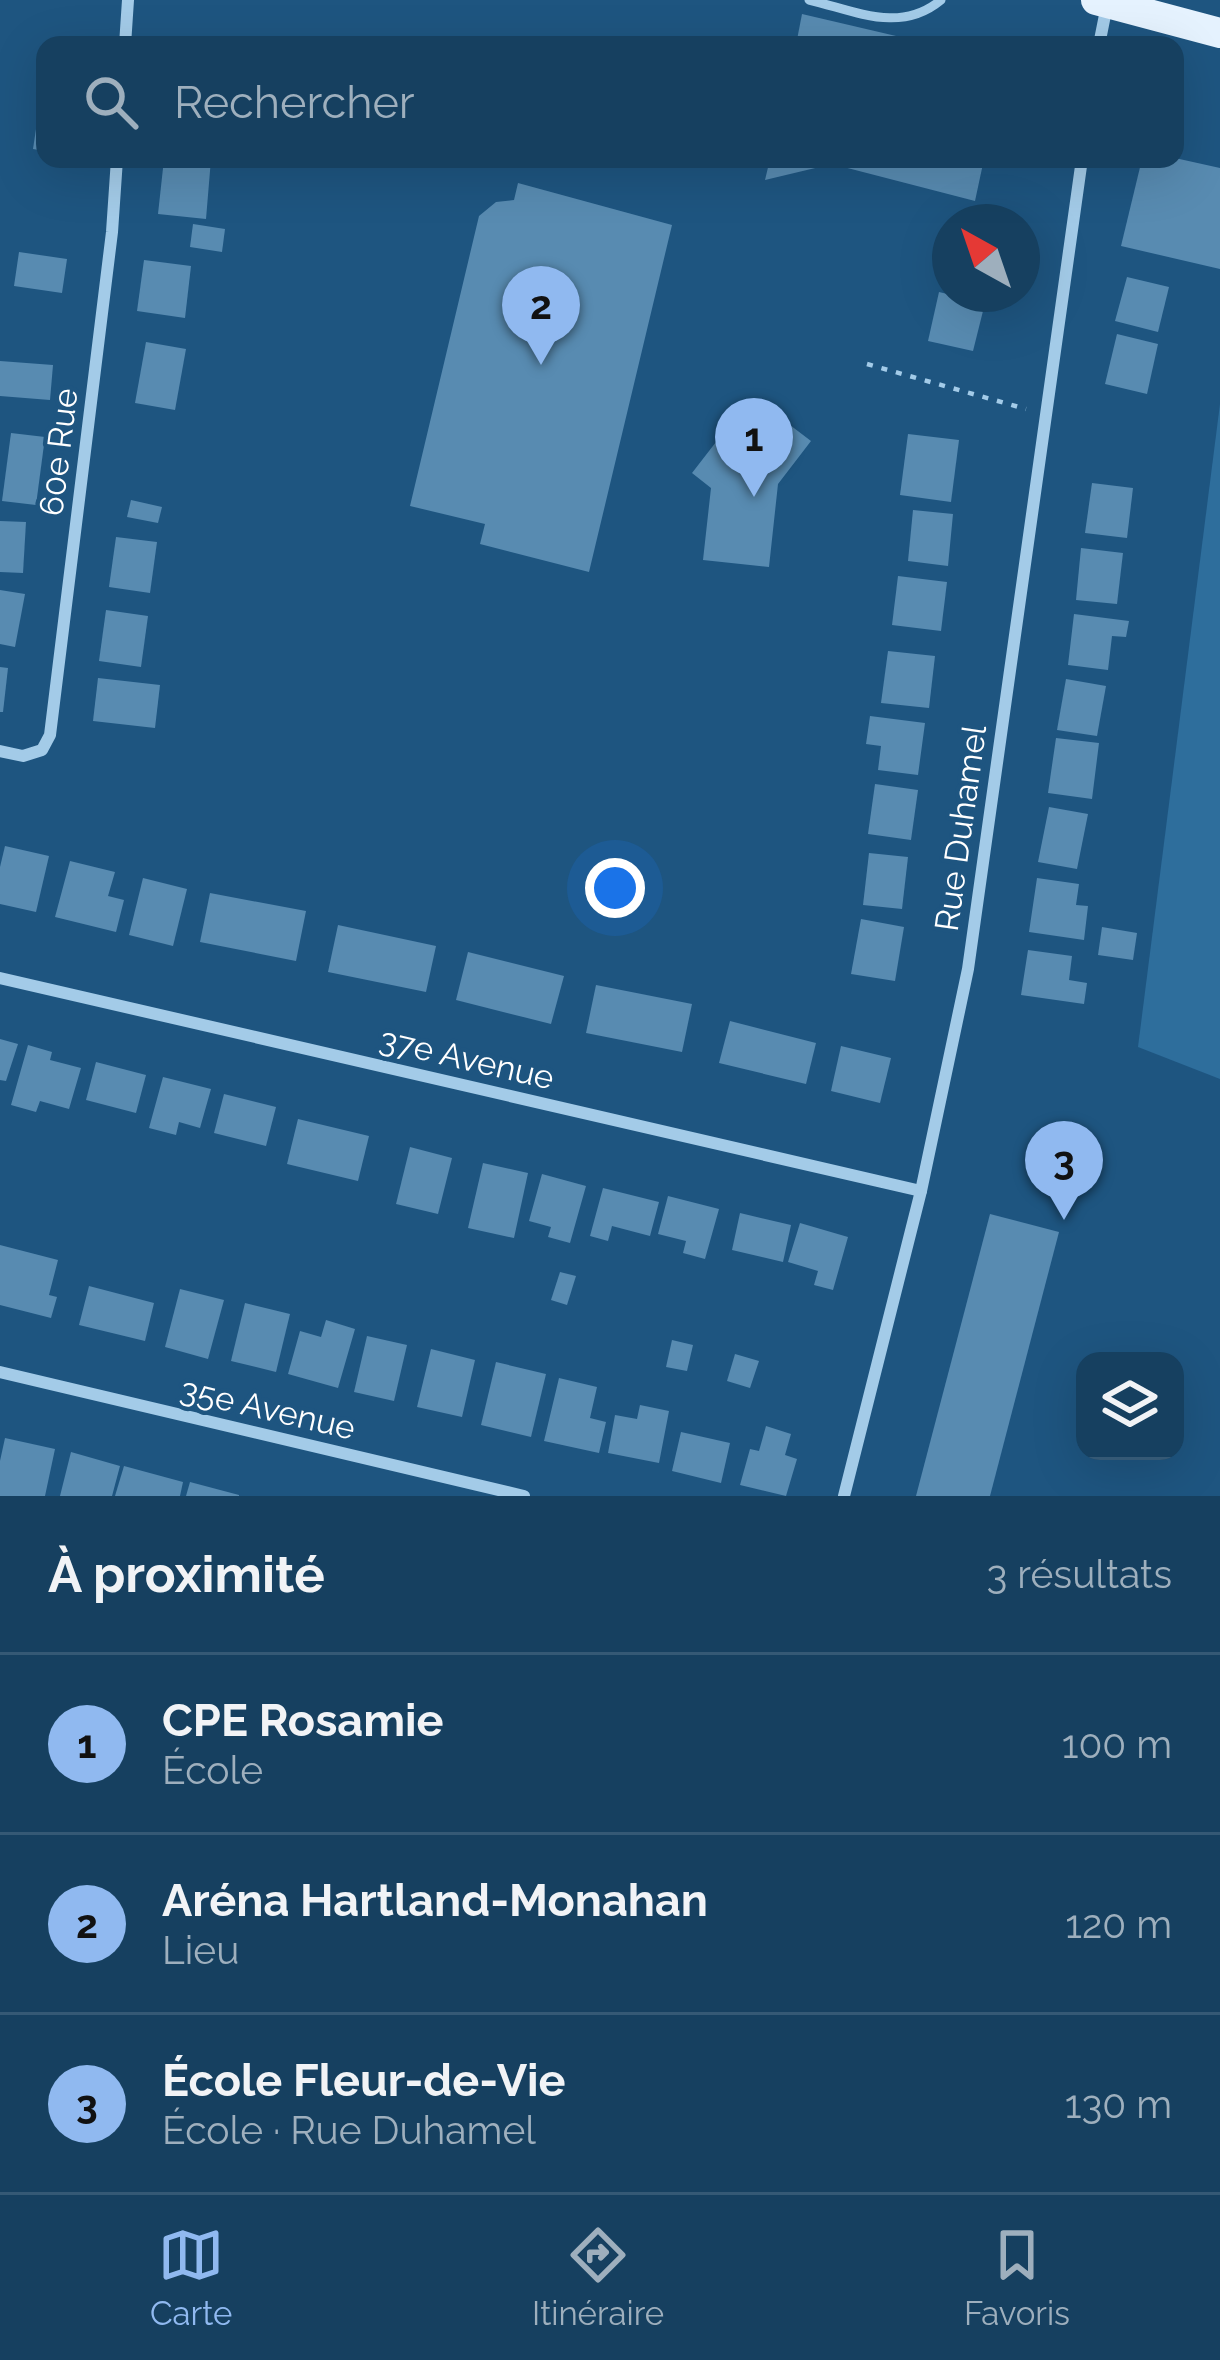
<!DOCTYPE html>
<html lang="fr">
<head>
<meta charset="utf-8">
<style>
  body { margin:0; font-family:Raleway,sans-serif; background:#234b69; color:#f1f3f6 }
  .controls { position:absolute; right:36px; bottom:36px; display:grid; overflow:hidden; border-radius:24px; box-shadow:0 12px 48px #0002 }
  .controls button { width:108px; height:108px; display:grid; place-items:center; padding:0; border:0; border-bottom:3px solid #355975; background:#164060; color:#f1f3f6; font:60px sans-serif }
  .compass { position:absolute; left:932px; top:204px; width:108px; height:108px; border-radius:50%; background:#164060; box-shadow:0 12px 48px #0002; rotate:320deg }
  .you { position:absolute; left:615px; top:888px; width:42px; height:42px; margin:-30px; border:9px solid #fff; border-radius:50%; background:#1a73e8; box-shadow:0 0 0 18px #1a73e833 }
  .badge { display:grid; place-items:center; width:78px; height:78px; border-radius:50%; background:#90b9f0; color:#111; font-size:39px; font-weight:700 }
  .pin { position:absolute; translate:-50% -99px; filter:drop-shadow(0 3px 6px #0008) }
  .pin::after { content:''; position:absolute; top:63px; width:42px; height:36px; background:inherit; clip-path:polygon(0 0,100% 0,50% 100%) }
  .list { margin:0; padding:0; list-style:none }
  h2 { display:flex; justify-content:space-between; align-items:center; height:156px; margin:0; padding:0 48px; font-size:51px }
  h2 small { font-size:39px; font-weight:400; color:#9eafbd }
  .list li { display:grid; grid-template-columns:78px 1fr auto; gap:36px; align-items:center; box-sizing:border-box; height:180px; padding:0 48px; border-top:3px solid #355975 }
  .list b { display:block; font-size:45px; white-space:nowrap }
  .list p { margin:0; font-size:39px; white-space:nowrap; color:#9eafbd }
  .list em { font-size:39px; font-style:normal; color:#9eafbd }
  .icon { flex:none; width:66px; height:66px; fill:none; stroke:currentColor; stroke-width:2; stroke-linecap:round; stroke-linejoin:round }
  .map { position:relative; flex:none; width:1220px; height:1496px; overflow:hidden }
  .search { position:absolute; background:#164060; box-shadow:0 12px 48px #0002; left:36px; right:36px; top:36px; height:132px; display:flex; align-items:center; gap:30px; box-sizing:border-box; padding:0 42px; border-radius:24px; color:#9eafbd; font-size:45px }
  .sheet { height:696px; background:#164060 }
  nav { display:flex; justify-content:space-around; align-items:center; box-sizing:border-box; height:168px; border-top:3px solid #355975; background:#164060; font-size:33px; color:#9eafbd }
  nav a { display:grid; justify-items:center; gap:6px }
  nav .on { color:#90b9f0 }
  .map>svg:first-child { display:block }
  .green { fill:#2e6e9c }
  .building { fill:#588bb1 }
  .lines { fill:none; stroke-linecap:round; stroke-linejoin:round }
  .path { stroke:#a3cbe8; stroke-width:4.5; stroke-dasharray:6 9; stroke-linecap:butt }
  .service { stroke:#a3cbe8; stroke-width:9 }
  .minor { stroke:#a3cbe8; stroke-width:12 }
  .primary { stroke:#e5f2fe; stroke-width:30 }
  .labels { text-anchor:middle; stroke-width:9; stroke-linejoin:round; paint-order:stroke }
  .street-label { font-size:33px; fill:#fff; stroke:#1e5580 }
</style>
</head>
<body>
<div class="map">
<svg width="1220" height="1496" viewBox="0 0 1220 1496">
  <rect width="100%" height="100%" fill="#1e5580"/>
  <polygon class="green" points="1220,404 1220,1079 1138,1047"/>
  <g class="building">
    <polygon points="802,14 926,43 926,45 796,45"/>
    <polygon points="39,109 45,110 45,151 33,149"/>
    <polygon points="164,159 211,159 206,219 158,214"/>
    <polygon points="770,159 984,159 975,201 832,164 765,180"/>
    <polygon points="1142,159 1175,158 1220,168 1220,269 1121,246"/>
    <polygon points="518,183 672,225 589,572 480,544 485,524 410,506 479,216 496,202 514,200"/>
    <polygon points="193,224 225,229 222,252 190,247"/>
    <polygon points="19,252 67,259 62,293 14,286"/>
    <polygon points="144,260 191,266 185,318 137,311"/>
    <polygon points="1127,277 1169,287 1158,332 1115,321"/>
    <polygon points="939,292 985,303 973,351 928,341"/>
    <polygon points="1117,334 1158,344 1147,394 1105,384"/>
    <polygon points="146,342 186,349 175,410 135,403"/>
    <polygon points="0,361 53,365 50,400 0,396"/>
    <polygon points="761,403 811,441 778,484 769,567 703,560 711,488 692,473 716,442 725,450"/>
    <polygon points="11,433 45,437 36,505 2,501"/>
    <polygon points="908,434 959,440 951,502 900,495"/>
    <polygon points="1092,483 1133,488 1127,538 1085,533"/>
    <polygon points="131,500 162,507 158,523 127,517"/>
    <polygon points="913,510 953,514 948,566 908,561"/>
    <polygon points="0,521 26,522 23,573 0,572"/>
    <polygon points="116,537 157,542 150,593 109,587"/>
    <polygon points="1081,548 1123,553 1117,604 1076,600"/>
    <polygon points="898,576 947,582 941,631 892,625"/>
    <polygon points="0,590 25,594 15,647 0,644"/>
    <polygon points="106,610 148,616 141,667 99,661"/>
    <polygon points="1074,614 1129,621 1126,637 1112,636 1108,670 1068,665"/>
    <polygon points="888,651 935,656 929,708 881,703"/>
    <polygon points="0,667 8,668 3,712 0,712"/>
    <polygon points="98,678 160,685 155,728 93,721"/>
    <polygon points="1066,679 1106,686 1097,736 1057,730"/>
    <polygon points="870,716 925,723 918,775 878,770 881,746 866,744"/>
    <polygon points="1056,738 1099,743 1092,799 1048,793"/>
    <polygon points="875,784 918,790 911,840 868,834"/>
    <polygon points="1049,807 1088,814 1077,869 1038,862"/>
    <polygon points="5,846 49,856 36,912 0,904 0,867"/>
    <polygon points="869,853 908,857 902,909 863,905"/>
    <polygon points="70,861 115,872 108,896 124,900 116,932 55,917"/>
    <polygon points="143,878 187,889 173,946 129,935"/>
    <polygon points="1037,878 1079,884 1076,905 1088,906 1084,940 1029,932"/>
    <polygon points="210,893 306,911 296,961 200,942"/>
    <polygon points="861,919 904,927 895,981 851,974"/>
    <polygon points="338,925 436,946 426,992 328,972"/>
    <polygon points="1102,927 1137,933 1133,960 1098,955"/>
    <polygon points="1028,950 1072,956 1069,980 1087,983 1084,1004 1021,995"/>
    <polygon points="468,952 564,976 551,1024 456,1000"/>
    <polygon points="596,985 692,1004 682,1052 586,1033"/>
    <polygon points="730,1021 816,1043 806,1084 719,1063"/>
    <polygon points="0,1039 18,1044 6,1081 0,1080"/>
    <polygon points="28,1045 52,1052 50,1060 81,1068 69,1109 40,1101 36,1112 11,1105"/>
    <polygon points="841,1046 891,1058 880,1103 831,1091"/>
    <polygon points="96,1062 146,1075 136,1113 86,1100"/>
    <polygon points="163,1077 211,1089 200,1128 179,1122 176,1135 149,1128"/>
    <polygon points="224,1094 276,1107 266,1146 214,1133"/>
    <polygon points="298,1119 369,1136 358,1181 287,1164"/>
    <polygon points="410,1147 452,1158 438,1214 396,1204"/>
    <polygon points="483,1163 528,1173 514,1238 468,1228"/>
    <polygon points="542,1174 586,1186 570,1243 548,1237 551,1227 529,1221"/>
    <polygon points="603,1188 659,1202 650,1236 612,1226 608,1241 590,1236"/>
    <polygon points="668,1196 719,1209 705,1259 683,1253 686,1241 658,1234"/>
    <polygon points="740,1213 791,1225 783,1262 732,1250"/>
    <polygon points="990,1214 1059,1232 990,1496 916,1496"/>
    <polygon points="800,1223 848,1237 833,1290 814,1285 818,1271 788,1262"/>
    <polygon points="0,1245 58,1260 49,1295 57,1297 51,1318 0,1305"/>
    <polygon points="560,1272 576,1276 567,1305 551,1300"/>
    <polygon points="89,1286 154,1303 145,1341 79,1325"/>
    <polygon points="180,1289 224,1300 208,1359 165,1347"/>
    <polygon points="245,1303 290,1314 276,1372 231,1361"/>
    <polygon points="326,1320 355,1329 338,1388 288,1374 300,1331 321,1337"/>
    <polygon points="367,1336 407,1345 394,1401 354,1392"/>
    <polygon points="672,1340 693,1345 687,1371 666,1367"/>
    <polygon points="431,1349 475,1360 462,1417 417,1407"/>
    <polygon points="735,1354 759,1361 750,1388 727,1381"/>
    <polygon points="496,1362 546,1374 531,1437 481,1425"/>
    <polygon points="559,1378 597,1387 590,1418 606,1422 599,1453 544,1441"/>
    <polygon points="640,1405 669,1411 659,1463 608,1453 615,1415 637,1419"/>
    <polygon points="766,1426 791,1434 785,1455 797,1459 786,1496 740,1485 750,1449 759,1451"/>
    <polygon points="681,1432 730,1443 721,1483 672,1471"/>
    <polygon points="5,1438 55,1449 45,1496 0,1496 0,1461"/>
    <polygon points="71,1452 120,1466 112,1496 60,1496"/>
    <polygon points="124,1466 183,1482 180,1496 115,1496"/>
    <polygon points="190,1482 239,1495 239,1496 186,1496"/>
  </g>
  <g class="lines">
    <polyline class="path" points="867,364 1026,409"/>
    <path class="service" d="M809 0C856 11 900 34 941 0"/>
    <g class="minor">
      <polyline points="125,45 128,0"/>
      <polyline points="1099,45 1107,5"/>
      <polyline points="0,751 23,756 42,750 50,735 112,232 117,159"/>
      <polyline points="0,978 921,1191"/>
      <polyline points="0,1372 524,1496"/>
      <polyline points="844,1496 921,1191 968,969 1082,159"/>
    </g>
    <polyline class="primary" points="1096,0 1220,33"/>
  </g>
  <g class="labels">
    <g class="street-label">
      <text transform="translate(58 452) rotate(-83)" y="12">60e Rue</text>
      <text transform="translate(960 828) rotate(-82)" y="12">Rue Duhamel</text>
      <text transform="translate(467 1058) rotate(13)" y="12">37e Avenue</text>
      <text transform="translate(268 1408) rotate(13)" y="12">35e Avenue</text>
    </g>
  </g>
</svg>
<div class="controls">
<button><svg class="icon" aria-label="layers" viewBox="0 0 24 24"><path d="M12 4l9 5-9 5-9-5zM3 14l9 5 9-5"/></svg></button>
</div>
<svg class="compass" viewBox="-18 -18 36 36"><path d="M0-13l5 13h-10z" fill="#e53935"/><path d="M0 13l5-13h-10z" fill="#9eafbd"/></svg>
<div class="you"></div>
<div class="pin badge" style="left:754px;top:497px">1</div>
<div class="pin badge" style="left:541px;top:365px">2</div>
<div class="pin badge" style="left:1064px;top:1220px">3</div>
<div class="search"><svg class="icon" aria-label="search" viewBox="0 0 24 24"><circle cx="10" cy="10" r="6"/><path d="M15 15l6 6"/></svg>Rechercher</div>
</div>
<section class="sheet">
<h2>À proximité<small>3 résultats</small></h2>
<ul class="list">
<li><span class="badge">1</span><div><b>CPE Rosamie</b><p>École</p></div><em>100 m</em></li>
<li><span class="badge">2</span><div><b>Aréna Hartland-Monahan</b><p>Lieu</p></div><em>120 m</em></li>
<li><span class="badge">3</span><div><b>École Fleur-de-Vie</b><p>École · Rue Duhamel</p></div><em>130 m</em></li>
</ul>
</section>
<nav>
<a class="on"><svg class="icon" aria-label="map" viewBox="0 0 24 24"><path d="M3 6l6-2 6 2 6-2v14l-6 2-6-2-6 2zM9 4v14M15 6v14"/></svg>Carte</a>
<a><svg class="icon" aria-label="directions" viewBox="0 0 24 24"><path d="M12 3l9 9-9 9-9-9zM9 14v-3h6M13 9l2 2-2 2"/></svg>Itinéraire</a>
<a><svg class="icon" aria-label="saved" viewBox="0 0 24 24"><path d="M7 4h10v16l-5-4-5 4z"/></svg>Favoris</a>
</nav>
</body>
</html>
